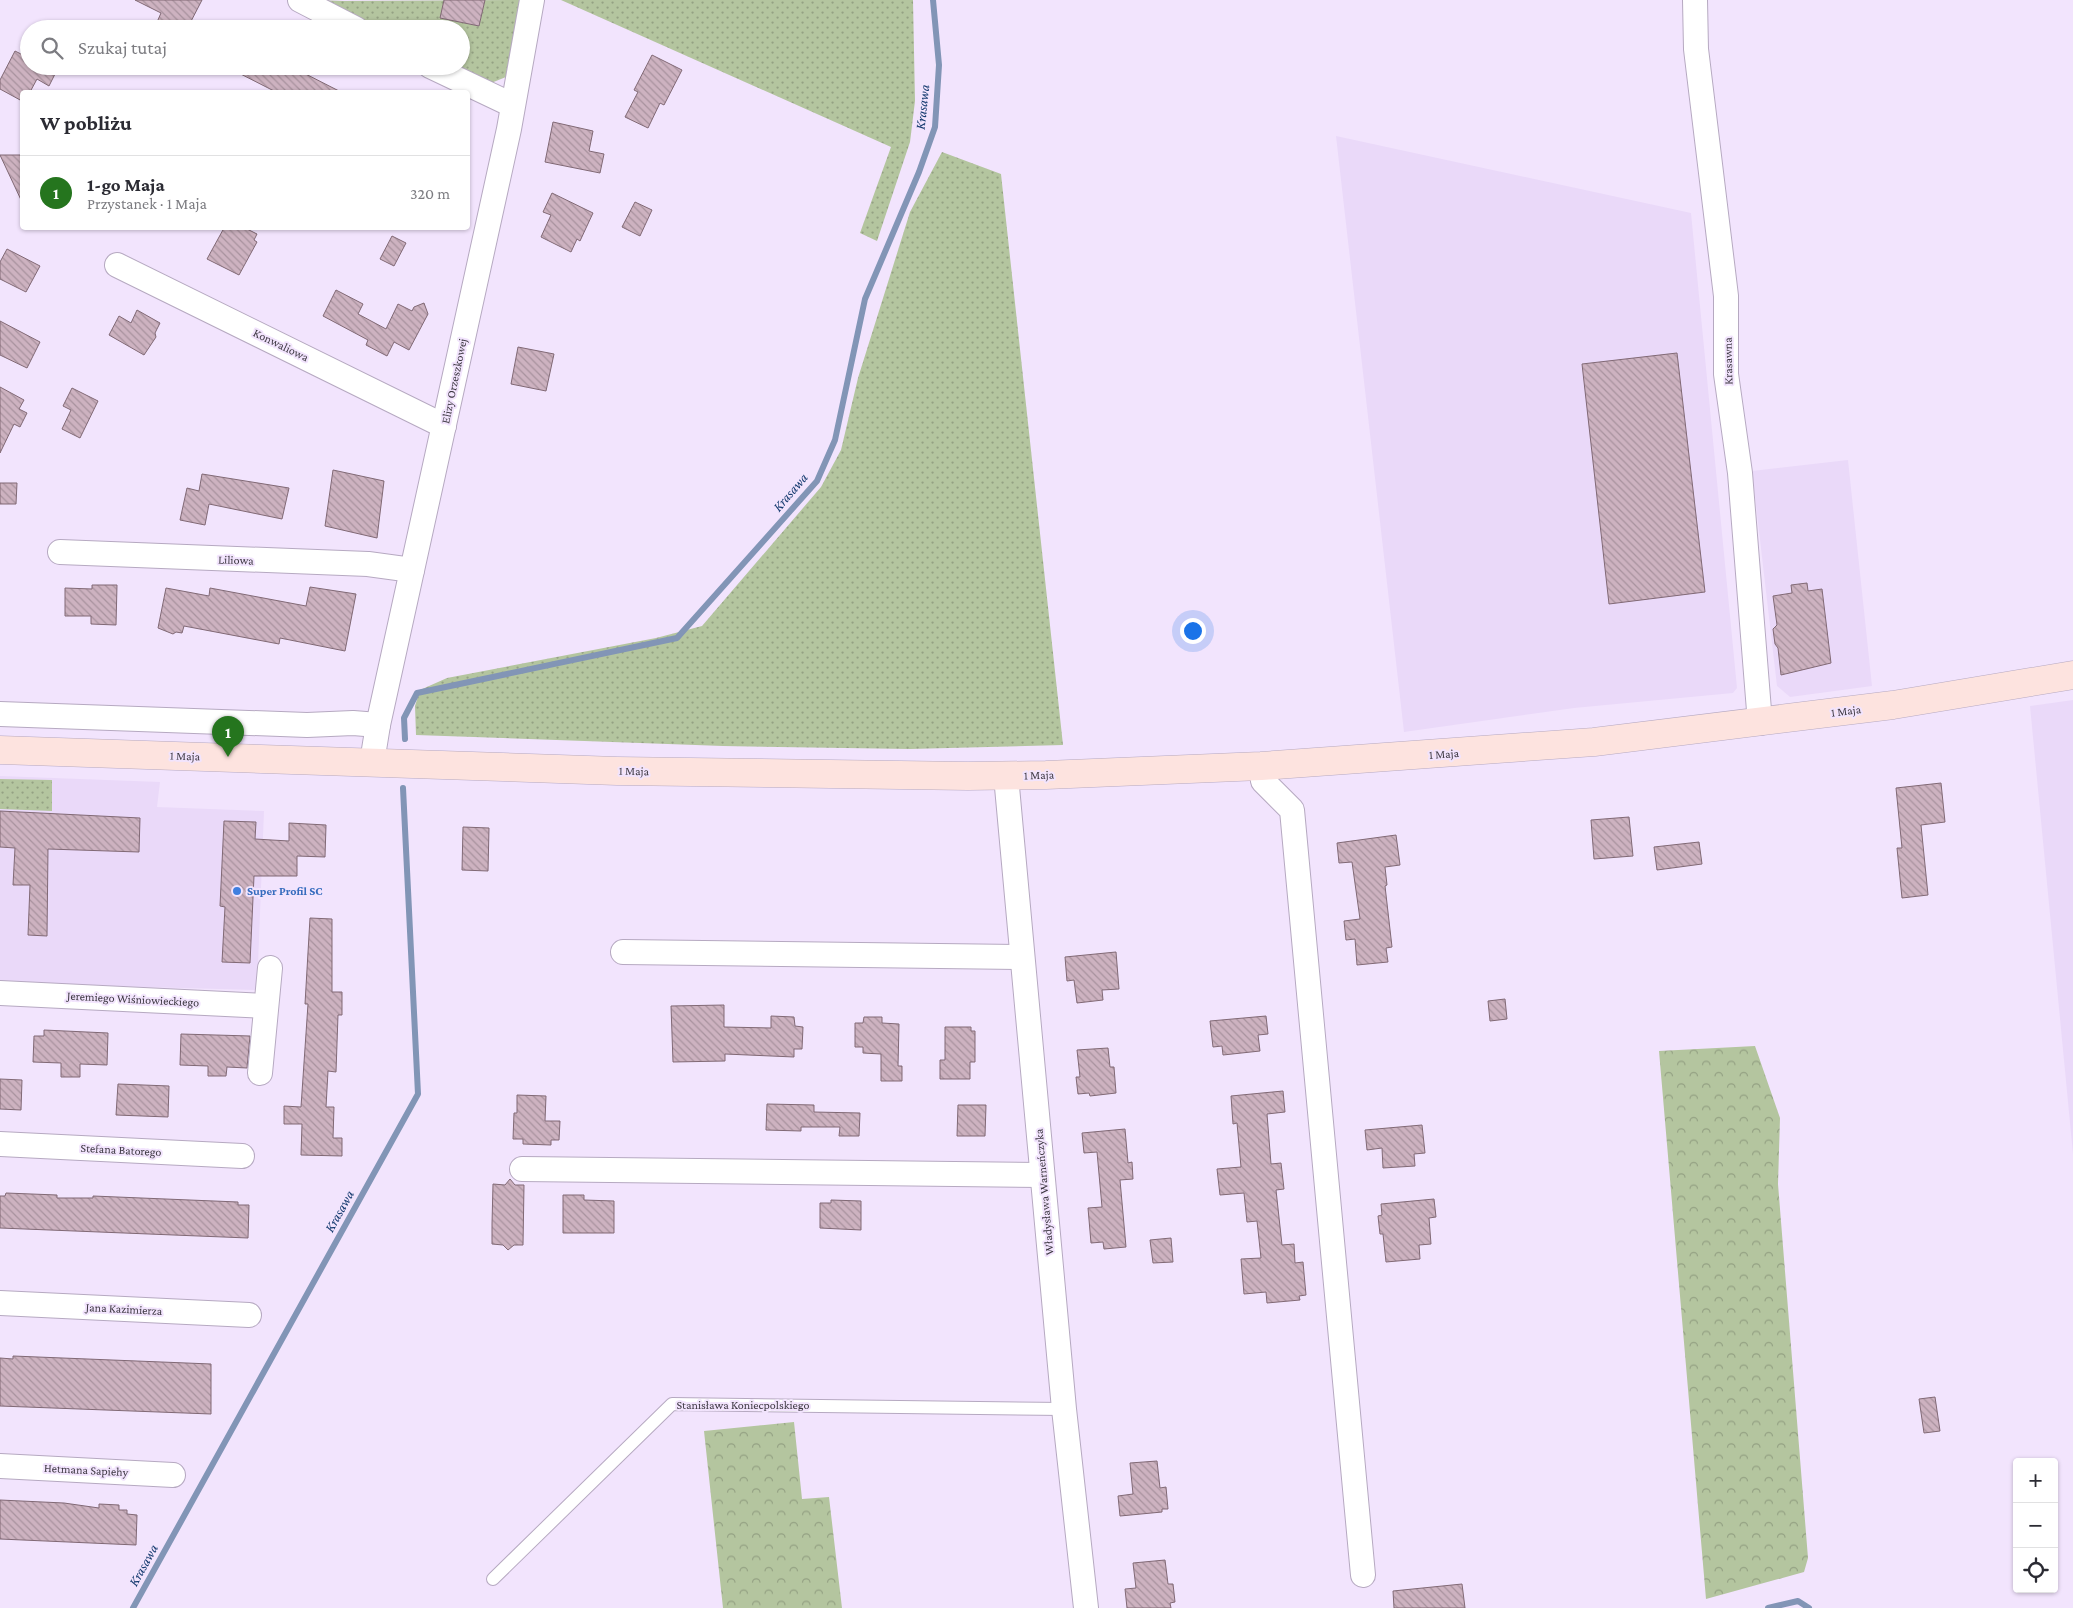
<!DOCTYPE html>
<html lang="pl">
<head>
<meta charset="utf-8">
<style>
  body { margin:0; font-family:"Crimson Pro",serif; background:#f2f2f3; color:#2b2b33 }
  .controls { position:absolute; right:15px; bottom:15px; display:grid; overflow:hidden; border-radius:5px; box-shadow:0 1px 4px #0004 }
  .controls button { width:45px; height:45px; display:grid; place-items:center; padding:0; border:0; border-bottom:1px solid #e1e1e2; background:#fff; color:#2b2b33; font:25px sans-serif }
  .you { position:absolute; left:1192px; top:630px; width:18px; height:18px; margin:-12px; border:4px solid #fff; border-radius:50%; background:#1a73e8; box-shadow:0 0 0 8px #1a73e833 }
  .badge { display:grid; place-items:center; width:32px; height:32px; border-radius:50%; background:#25751e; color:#fff; font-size:16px; font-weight:700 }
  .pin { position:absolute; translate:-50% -41px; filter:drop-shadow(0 1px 2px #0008) }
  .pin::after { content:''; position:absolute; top:26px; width:18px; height:15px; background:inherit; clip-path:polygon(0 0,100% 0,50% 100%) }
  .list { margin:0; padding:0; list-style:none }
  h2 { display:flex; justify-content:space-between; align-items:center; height:65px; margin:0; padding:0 20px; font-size:21px }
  h2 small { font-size:16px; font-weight:400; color:#7c7c81 }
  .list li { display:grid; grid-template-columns:32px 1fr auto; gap:15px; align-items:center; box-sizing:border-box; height:75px; padding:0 20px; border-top:1px solid #e1e1e2 }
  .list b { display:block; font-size:19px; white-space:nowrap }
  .list p { margin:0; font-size:16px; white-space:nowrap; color:#7c7c81 }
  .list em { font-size:16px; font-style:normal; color:#7c7c81 }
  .icon { flex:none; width:28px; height:28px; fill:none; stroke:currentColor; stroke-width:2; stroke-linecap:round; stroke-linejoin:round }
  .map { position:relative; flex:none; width:2073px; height:1608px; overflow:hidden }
  .search { position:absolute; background:#fff; box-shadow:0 1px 4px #0004; left:20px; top:20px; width:450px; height:55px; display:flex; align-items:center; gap:12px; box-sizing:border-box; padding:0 18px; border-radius:28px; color:#7c7c81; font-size:19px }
  .panel { position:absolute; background:#fff; box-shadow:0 1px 4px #0004; left:20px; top:90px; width:450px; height:140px; border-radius:5px }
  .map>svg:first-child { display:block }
  .built { fill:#ead9f9 }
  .grass { fill:url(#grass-dots) }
  .forest { fill:url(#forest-crowns) }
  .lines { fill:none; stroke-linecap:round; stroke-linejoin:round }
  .stream { stroke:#8295b6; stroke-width:6 }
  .building { fill:url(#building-back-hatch); stroke:#816975 }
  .lane-casing { stroke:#b6a9c1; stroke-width:14 }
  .street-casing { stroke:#b6a9c1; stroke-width:26 }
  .secondary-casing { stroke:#b6a9c1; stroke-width:29 }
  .lane { stroke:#fff; stroke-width:12 }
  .street { stroke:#fff; stroke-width:24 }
  .secondary { stroke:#fde3df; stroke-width:28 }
  .shop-dot { fill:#3f7fe0; stroke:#f2e4fd; stroke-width:2 }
  .labels { text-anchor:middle; stroke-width:4; stroke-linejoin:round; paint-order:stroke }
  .street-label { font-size:12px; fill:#3e3943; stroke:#f2e4fd }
  .shop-label { font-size:12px; font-weight:bold; fill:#366cbe; stroke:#f2e4fd; text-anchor:start }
  .water-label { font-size:14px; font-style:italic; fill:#163b70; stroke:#f2e4fd }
</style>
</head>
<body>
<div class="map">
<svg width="2073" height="1608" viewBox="0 0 2073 1608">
  <defs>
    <pattern id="grass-dots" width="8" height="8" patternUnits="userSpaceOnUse" patternTransform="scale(1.25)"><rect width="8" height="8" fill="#b4c59f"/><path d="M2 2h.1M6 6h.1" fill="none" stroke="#94a183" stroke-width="1.8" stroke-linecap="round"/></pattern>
    <pattern id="forest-crowns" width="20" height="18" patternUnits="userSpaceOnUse" patternTransform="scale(1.25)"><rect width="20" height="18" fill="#b4c59f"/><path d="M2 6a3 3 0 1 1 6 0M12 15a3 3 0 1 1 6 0" fill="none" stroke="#94a183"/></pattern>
    <pattern id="building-back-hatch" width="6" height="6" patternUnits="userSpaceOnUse" patternTransform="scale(1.25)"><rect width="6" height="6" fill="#cdb2c0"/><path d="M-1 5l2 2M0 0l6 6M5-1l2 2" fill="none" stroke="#a8929e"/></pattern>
  </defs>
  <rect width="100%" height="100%" fill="#f2e4fd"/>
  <g class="built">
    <polygon points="1336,136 1691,213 1737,688 1733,693 1574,708 1404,732"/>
    <polygon points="1848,460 1872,686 1790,697 1777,686 1752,471"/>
    <polygon points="2073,700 2073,1154 2030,706"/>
    <polygon points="0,776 160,782 157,807 264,811 257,990 0,983"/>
  </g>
  <g class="grass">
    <polygon points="319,0 343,1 526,0 510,72 506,77 491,83 450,66 461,66 461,29 376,29"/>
    <polygon points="561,0 913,0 915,101 910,142 877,241 860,233 891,147"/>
    <polygon points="942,152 1001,174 1063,745 910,749 723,746 416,735 415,706 420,690 447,678 656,638 702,626 821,487 841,450 858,378 910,212"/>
    <polygon points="0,779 52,780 52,811 0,809"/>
  </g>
  <g class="forest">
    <polygon points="1755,1046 1780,1118 1778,1184 1808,1558 1804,1572 1706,1599 1659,1051"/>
    <polygon points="794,1422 802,1499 829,1497 842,1608 723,1608 704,1431"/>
  </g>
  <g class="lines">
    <g class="stream">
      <polyline points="405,739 404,718 417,693 677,638 817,481 835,440 865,299 919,172 935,127 939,65 933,0"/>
      <polyline points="133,1608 418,1094 403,788"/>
      <polyline points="1768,1608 1798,1601 1809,1608"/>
    </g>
  </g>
  <g class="building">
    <polygon points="135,0 202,0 187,29 154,29 161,13"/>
    <polygon points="444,0 485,0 479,26 440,18"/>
    <polygon points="15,51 29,58 29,66 45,66 56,72 49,86 37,79 30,92 22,92 22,101 0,89 0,80"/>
    <polygon points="652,55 682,70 664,105 660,103 648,128 625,117 638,92 634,90"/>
    <polygon points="225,66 290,66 341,92 276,92"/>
    <polygon points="553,122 593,131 589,151 604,154 600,173 545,162"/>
    <polygon points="0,155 22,155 22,202"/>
    <polygon points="552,193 593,213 580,241 577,239 571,252 541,237 551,215 543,212"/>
    <polygon points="635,202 652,210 640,236 622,227"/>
    <polygon points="224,228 245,228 257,234 254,240 257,242 239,275 207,259"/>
    <polygon points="392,236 406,243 394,266 380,259"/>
    <polygon points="7,249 40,266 26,292 0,279 0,262"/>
    <polygon points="336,290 363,304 358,314 386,329 398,304 412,311 414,307 424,303 428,314 409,350 394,342 387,356 366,345 368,340 323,316"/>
    <polygon points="137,310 160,323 155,333 156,337 144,355 109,335 119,316 131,323"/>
    <polygon points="0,321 40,342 27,368 0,355"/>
    <polygon points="518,347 554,354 546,391 511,384"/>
    <polygon points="1677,353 1705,592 1609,604 1582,364"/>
    <polygon points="0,387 24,400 19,409 27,413 20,427 14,424 0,453"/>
    <polygon points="72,388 98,401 80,438 62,429 71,410 63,406"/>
    <polygon points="333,470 384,481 377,538 325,526"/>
    <polygon points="202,474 289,488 282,519 209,504 205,525 180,520 187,488 199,491"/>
    <polygon points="0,483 17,483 16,504 0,504"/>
    <polygon points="1807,583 1808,591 1822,589 1831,663 1781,675 1778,648 1775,644 1773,629 1777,625 1773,596 1792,593 1791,585"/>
    <polygon points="92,585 117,585 116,625 91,624 91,616 65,616 65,588 92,589"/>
    <polygon points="310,587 356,594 345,651 280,638 279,644 184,626 182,633 176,632 173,634 158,628 166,588 209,596 210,588 306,606"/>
    <polygon points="1941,783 1945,822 1921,825 1928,895 1902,898 1897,848 1902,848 1896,788"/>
    <polygon points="0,811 140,818 139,852 48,849 47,936 28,935 30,885 13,885 15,848 0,847"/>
    <polygon points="1629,817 1633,856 1594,859 1591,820"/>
    <polygon points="224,821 256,822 255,839 289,841 289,823 326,825 325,857 297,856 297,876 254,876 250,963 222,962 225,907 220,906"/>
    <polygon points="463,827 489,828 488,871 462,870"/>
    <polygon points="1396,835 1400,865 1385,867 1387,885 1385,886 1392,947 1386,948 1388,962 1357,965 1355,939 1346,940 1344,921 1360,919 1352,862 1339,863 1337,843"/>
    <polygon points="1699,842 1702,864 1657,870 1654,847"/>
    <polygon points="310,918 332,919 332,992 342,992 342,1015 338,1015 336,1072 328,1071 326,1107 334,1107 333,1138 342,1138 342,1156 301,1155 302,1124 284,1124 284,1106 301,1107 308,1004 305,1004"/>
    <polygon points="1116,952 1119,989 1102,990 1103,1000 1077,1003 1074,980 1067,981 1065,957"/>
    <polygon points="1505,999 1507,1019 1490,1021 1488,1001"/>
    <polygon points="724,1005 724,1027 771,1028 771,1016 794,1017 795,1026 803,1027 802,1049 794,1049 794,1057 725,1054 725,1061 673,1062 671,1006"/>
    <polygon points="1266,1016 1268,1034 1258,1035 1260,1051 1223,1055 1222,1046 1213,1047 1210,1021"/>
    <polygon points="864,1017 882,1017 882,1023 899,1024 898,1066 902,1066 902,1081 881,1081 881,1054 863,1053 863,1047 855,1047 855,1023 863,1023"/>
    <polygon points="945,1027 971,1027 971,1031 975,1031 975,1062 970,1062 970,1079 940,1079 940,1060 945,1060"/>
    <polygon points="44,1030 108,1033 107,1065 80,1064 80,1077 61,1077 61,1063 33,1062 34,1036 44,1036"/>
    <polygon points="181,1034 250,1036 247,1068 227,1067 226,1076 208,1076 208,1066 180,1065"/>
    <polygon points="1108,1048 1110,1067 1114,1067 1116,1093 1090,1096 1089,1093 1078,1094 1076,1077 1080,1077 1077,1050"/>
    <polygon points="0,1079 22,1080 21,1110 0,1109"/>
    <polygon points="118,1084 169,1086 168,1117 116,1115"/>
    <polygon points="1283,1091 1285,1112 1267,1114 1271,1164 1281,1163 1284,1189 1276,1190 1282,1245 1294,1244 1295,1263 1303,1262 1306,1295 1299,1296 1300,1300 1267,1303 1266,1292 1244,1294 1241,1259 1261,1258 1257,1221 1247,1222 1244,1193 1220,1195 1217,1169 1241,1167 1237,1123 1233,1124 1231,1096"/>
    <polygon points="517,1095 546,1096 545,1121 560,1121 559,1140 551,1140 551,1145 523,1144 523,1139 513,1139 514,1113 517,1113"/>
    <polygon points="767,1104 814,1105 814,1112 860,1113 859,1136 839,1136 840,1127 801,1127 801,1131 766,1130"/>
    <polygon points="958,1105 986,1105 985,1136 957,1136"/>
    <polygon points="1422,1125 1425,1153 1414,1154 1415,1166 1383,1168 1382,1148 1367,1150 1365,1130"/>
    <polygon points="1125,1129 1128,1163 1132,1162 1133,1179 1120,1180 1126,1247 1104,1249 1103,1242 1091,1243 1088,1208 1102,1207 1097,1152 1084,1153 1082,1133"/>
    <polygon points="510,1179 515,1185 524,1185 523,1245 514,1245 508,1250 503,1245 492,1244 492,1224 493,1184 505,1185"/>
    <polygon points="6,1193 57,1195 57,1198 93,1198 93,1196 238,1202 238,1205 249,1205 248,1238 0,1228 0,1196 5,1196"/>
    <polygon points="563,1195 584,1195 584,1200 614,1201 614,1233 563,1233"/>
    <polygon points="1434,1199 1436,1217 1429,1218 1431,1244 1419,1245 1420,1259 1386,1262 1383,1234 1380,1234 1378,1216 1382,1215 1381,1204"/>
    <polygon points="831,1200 861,1201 861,1230 820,1228 820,1203 831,1203"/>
    <polygon points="1171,1238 1173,1262 1153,1263 1150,1240"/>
    <polygon points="13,1356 211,1364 211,1414 0,1406 0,1358 13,1359"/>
    <polygon points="1935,1397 1940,1431 1924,1433 1919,1399"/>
    <polygon points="1157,1461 1160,1488 1166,1487 1168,1509 1162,1509 1162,1512 1120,1516 1118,1496 1133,1494 1130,1463"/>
    <polygon points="0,1500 64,1503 99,1508 99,1504 119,1505 119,1510 127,1510 127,1514 137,1515 136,1545 0,1539"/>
    <polygon points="1165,1560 1168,1584 1173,1584 1175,1602 1170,1603 1171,1608 1127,1608 1125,1589 1136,1588 1133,1563"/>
    <polygon points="1462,1584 1465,1608 1394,1608 1393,1591"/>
  </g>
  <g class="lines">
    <g class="lane-casing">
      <polyline id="lane" points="493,1579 672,1404 1064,1409"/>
    </g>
    <g class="street-casing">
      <g id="street">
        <polyline points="300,0 356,29"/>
        <polyline points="1695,0 1696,49 1726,296 1726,374 1740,473 1760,723"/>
        <polyline points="430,66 512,105"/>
        <polyline points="117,265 444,426"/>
        <polyline points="60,552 368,564 412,570"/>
        <polyline points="0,714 307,725 353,723 378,725"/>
        <polyline points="372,762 378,725 509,129 532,0"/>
        <polyline points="1261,766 1263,781 1292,810 1363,1575"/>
        <polyline points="1006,776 1064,1409 1086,1608"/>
        <polyline points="623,952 1022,957"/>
        <polyline points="0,993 266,1006"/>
        <polyline points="260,1073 270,968"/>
        <polyline points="0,1144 242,1156"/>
        <polyline points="522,1169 1042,1175"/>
        <polyline points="0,1303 249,1315"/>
        <polyline points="0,1466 173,1475"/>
      </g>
    </g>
    <g class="secondary-casing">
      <polyline id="secondary" points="0,750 617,771 968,776 1046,775 1261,766 1594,742 1893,705 2073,675"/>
    </g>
    <use href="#lane" class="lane"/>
    <use href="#street" class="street"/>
    <use href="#secondary" class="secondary"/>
  </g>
  <circle class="shop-dot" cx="237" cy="891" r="5"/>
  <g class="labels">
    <g class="street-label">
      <text transform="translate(281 345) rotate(26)" y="4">Konwaliowa</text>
      <text transform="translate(1728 361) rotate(-91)" y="4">Krasawna</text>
      <text transform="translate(454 381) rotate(-78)" y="4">Elizy Orzeszkowej</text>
      <text transform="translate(236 560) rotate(2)" y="4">Liliowa</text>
      <text transform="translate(1846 711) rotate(-7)" y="4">1 Maja</text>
      <text transform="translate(1444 754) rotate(-4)" y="4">1 Maja</text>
      <text transform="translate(185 756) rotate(2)" y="4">1 Maja</text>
      <text transform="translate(634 771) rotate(1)" y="4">1 Maja</text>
      <text transform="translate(1039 775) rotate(-2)" y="4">1 Maja</text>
      <text transform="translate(133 999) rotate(3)" y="4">Jeremiego Wiśniowieckiego</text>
      <text transform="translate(121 1150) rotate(3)" y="4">Stefana Batorego</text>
      <text transform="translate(1044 1192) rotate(-95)" y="4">Władysława Warneńczyka</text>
      <text transform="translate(124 1309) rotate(3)" y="4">Jana Kazimierza</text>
      <text x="743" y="1409">Stanisława Koniecpolskiego</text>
      <text transform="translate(86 1470) rotate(3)" y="4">Hetmana Sapiehy</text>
    </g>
    <g class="shop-label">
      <text x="247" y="895">Super Profil SC</text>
    </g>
    <g class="water-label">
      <text transform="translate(922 107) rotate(-84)" y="5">Krasawa</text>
      <text transform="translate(790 492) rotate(-49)" y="5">Krasawa</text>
      <text transform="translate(339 1211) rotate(-61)" y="5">Krasawa</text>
      <text transform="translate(143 1565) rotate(-61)" y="5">Krasawa</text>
    </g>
  </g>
</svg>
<div class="controls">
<button>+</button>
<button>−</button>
<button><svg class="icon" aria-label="locate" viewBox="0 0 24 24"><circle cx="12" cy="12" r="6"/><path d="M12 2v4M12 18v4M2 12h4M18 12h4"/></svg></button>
</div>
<div class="you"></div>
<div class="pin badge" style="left:228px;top:757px">1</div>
<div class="search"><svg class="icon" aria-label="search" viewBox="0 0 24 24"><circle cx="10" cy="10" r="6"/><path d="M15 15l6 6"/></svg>Szukaj tutaj</div>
<section class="panel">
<h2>W pobliżu<small></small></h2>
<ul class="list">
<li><span class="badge">1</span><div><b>1-go Maja</b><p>Przystanek · 1 Maja</p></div><em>320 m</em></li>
</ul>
</section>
</div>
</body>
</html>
